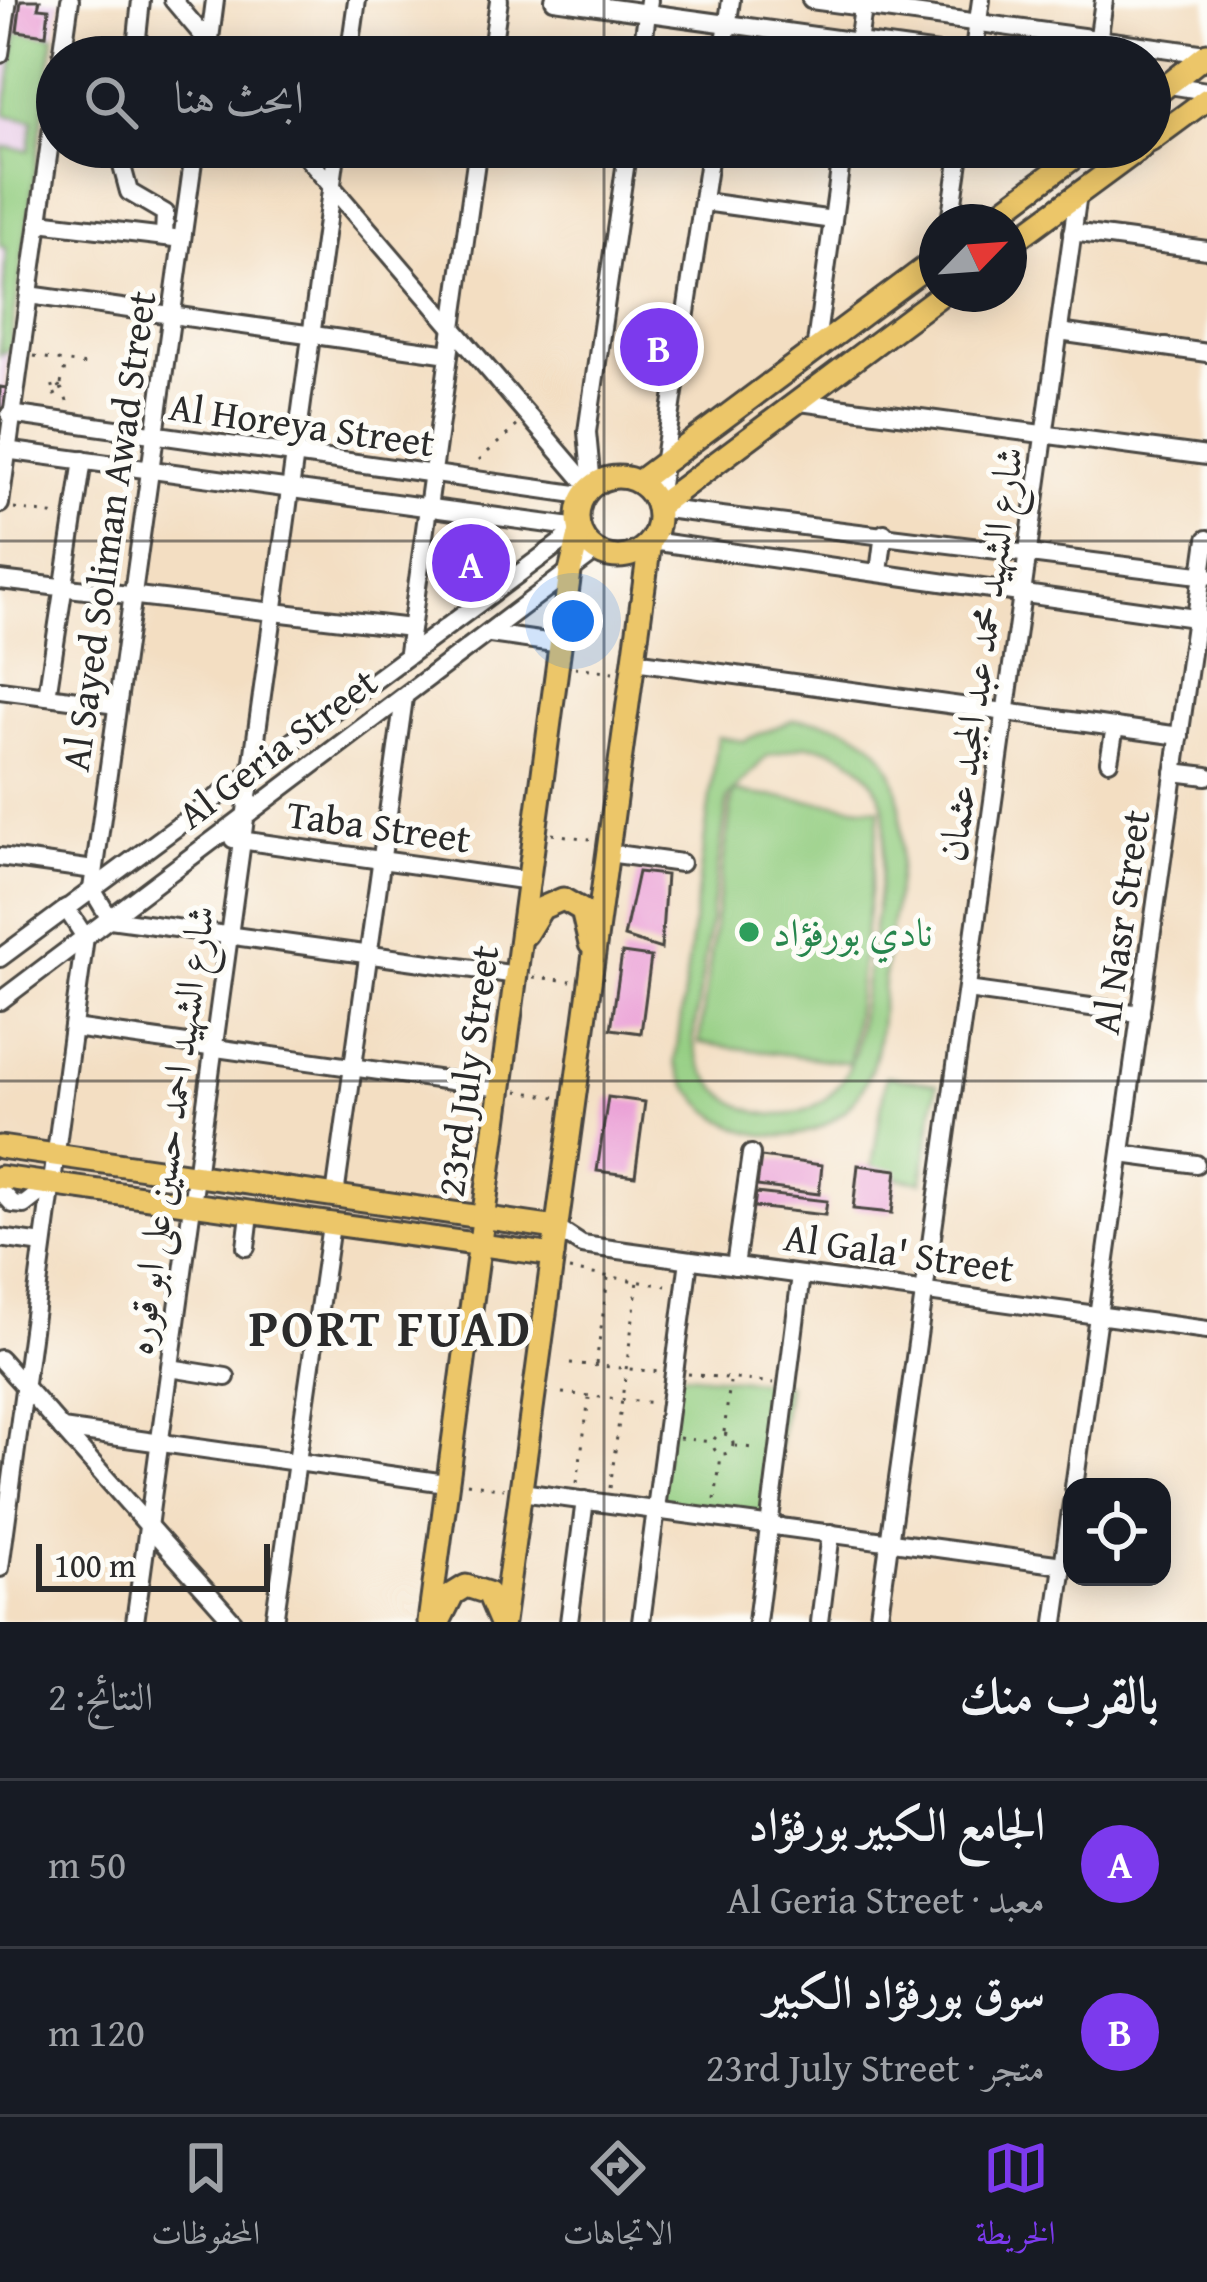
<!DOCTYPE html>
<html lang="ar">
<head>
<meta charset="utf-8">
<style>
  body { margin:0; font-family:"Gentium Book Plus",Amiri,serif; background:#20242c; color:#f1f3f6; direction:rtl }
  .controls { position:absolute; right:36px; bottom:36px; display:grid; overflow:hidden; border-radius:24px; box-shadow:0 6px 30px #0003 }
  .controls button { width:108px; height:108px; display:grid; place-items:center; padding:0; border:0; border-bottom:3px solid #363941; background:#171b24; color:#f1f3f6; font:60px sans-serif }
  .compass { position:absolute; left:919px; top:204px; width:108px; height:108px; border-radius:50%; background:#171b24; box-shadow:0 6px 30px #0003; rotate:65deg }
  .scale { position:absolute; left:36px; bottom:30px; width:234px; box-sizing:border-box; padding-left:12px; border:6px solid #2b2b2b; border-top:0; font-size:33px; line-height:42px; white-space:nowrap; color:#2b2b2b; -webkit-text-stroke:9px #fdfcf7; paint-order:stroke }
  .you { position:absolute; left:573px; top:621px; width:42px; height:42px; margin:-30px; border:9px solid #fff; border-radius:50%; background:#1a73e8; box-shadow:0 0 0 18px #1a73e833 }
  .badge { display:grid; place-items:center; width:78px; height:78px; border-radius:50%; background:#7c3aed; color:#fff; font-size:39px; font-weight:700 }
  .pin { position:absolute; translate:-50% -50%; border:6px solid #fff; box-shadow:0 3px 12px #0006 }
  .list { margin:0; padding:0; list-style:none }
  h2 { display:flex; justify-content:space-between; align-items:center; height:156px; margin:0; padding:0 48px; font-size:51px }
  h2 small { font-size:39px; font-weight:400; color:#9ea1a6 }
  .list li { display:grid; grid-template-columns:78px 1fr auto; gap:36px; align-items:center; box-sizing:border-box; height:168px; padding:0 48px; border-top:3px solid #363941 }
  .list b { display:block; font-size:45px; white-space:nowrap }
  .list p { margin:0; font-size:39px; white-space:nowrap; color:#9ea1a6 }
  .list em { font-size:39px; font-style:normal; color:#9ea1a6 }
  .icon { flex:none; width:66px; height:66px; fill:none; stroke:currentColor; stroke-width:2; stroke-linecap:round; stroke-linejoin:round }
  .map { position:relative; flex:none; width:1207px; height:1622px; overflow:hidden; direction:ltr }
  .search { position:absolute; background:#171b24; box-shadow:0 6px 30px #0003; left:36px; right:36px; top:36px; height:132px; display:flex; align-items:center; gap:30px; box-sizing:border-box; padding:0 42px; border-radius:66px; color:#9ea1a6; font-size:45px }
  .sheet { height:492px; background:#171b24 }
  nav { display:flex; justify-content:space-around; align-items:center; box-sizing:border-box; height:168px; border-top:3px solid #363941; background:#171b24; font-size:33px; color:#9ea1a6 }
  nav a { display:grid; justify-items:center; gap:6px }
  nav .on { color:#7c3aed }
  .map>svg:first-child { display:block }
  .built { fill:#ebd1eb }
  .green { fill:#94ce82; stroke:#607c56; stroke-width:3; fill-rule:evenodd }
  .building { fill:#eba2d7 }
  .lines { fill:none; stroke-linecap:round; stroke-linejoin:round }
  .minor-casing { stroke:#494642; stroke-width:22 }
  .major-casing { stroke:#494642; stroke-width:27 }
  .path { stroke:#494642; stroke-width:3; stroke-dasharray:3 9; stroke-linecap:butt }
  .minor { stroke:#fff; stroke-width:16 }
  .major { stroke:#ecc669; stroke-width:21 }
  .grid { fill:none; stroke:#2b2b2b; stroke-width:3; stroke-opacity:0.55 }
  .leisure-dot { fill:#2e9e5b; stroke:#fdfcf7; stroke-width:4.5 }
  .labels { text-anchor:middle; stroke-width:10; stroke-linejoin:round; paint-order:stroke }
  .street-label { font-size:39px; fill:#2b2b2b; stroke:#fdfcf7 }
  .leisure-label { font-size:39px; fill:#27864d; stroke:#fdfcf7; text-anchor:start }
  .district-label { font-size:51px; font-weight:bold; letter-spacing:3px; fill:#2b2b2b; stroke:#fdfcf7 }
</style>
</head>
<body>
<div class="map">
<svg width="1207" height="1622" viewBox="0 0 1207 1622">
  <rect width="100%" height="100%" fill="#fdfcf7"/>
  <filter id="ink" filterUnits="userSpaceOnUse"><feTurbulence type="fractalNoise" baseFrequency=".00833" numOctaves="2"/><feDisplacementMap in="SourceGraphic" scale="24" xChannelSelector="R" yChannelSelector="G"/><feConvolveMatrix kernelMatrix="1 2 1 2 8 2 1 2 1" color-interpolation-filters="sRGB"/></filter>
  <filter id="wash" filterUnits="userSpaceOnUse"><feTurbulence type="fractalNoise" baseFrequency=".004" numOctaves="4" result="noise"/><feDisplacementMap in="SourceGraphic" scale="48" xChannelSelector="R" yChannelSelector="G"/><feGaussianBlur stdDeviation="2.7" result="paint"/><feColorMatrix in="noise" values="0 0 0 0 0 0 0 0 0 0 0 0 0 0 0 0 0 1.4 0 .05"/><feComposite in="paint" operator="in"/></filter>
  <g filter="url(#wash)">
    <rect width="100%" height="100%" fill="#f3dec2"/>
    <polygon class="built" points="0,0 60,0 4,387 0,479"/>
    <g class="green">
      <polygon points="17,31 54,36 10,348 0,355 6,248 0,246 3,147 29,150 33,120 5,115"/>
      <path d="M793 720C942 717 898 868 886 962 881 997 883 1047 867 1079 825 1167 707 1147 675 1062L718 737 743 741ZM807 745C845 749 869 765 883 803 893 831 860 1012 855 1054L850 1062 880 809 733 792 699 1043 851 1063C817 1146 709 1123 693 1040L728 797 767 756Z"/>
      <polygon points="886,1076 937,1084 922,1182 871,1174"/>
      <polygon points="674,1373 787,1384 769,1525 656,1509"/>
    </g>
    <g id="blocks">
      <g class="building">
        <polygon points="21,0 40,0 38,8 49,9 46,35 17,31"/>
        <polygon points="0,387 13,389 0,462"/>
        <polygon points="638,872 666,875 661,949 624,937"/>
        <polygon points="622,953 651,957 641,1033 611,1029"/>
        <polygon points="608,1097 645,1102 635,1176 597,1171"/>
        <polygon points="761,1157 822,1165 819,1194 757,1186"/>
        <polygon points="858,1165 897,1170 892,1213 853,1209"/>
        <polygon points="756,1193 827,1201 825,1215 754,1207"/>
      </g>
    </g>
  </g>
  <g filter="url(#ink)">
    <use href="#blocks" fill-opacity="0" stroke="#494642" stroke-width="3"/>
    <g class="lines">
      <g class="minor-casing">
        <g id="minor">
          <polyline points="173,0 221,57"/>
          <polyline points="554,0 967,57"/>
          <polyline points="811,0 1207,54"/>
          <polyline points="209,47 215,0"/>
          <polyline points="0,54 8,0"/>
          <polyline points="62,57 70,0"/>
          <polyline points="135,57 141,0"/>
          <polyline points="349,57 357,0"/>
          <polyline points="491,57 499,0"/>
          <polyline points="641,57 649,0"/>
          <polyline points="723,57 731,0"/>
          <polyline points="856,57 864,1"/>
          <polyline points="973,57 981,0"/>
          <polyline points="1096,57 1104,0"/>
          <polyline points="1150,82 1207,91"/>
          <polyline points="75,147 119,155 129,192 165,213 164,236"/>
          <polyline points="195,147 92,889 110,919 517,975"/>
          <polyline points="298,147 590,488"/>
          <polyline points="704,202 833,220"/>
          <polyline points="39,222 174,238"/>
          <polyline points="950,222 961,147"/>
          <polyline points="1072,232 1207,250"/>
          <polyline points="29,295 449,354"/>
          <polyline points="1059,332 1207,353"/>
          <polyline points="815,351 843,147"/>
          <polyline points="800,402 1207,456"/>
          <polyline points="10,414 583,495"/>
          <polyline points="5,450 579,528"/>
          <polyline points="592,485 587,432 628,147"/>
          <polyline points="0,504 57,91"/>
          <polyline points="657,505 711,147"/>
          <polyline points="657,508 1207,576"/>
          <polyline points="651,541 1202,619"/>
          <polyline points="879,572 884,533"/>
          <polyline points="0,580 411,628"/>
          <polyline points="490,634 561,644"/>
          <polyline points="408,652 478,147"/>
          <polyline points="634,661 1180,736"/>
          <polyline points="0,690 117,705"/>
          <polyline points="47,696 83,460"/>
          <polyline points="1109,761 1115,727"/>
          <polyline points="1174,772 1207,776"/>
          <polyline points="233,839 529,881"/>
          <polyline points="608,853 681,863"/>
          <polyline points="0,857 94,870"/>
          <polyline points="0,958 579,529"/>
          <polyline points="967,990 1141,1014"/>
          <polyline points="0,1001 596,551"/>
          <polyline points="73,1028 501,1088"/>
          <polyline points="1121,1154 1196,1164"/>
          <polyline points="0,1190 13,1204 24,1205 51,1184"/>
          <polyline points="335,1196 404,698"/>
          <polyline points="556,1228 582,1245 1207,1330"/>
          <polyline points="0,1238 43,1244"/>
          <polyline points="246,1247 250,1214"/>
          <polyline points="735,1266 751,1154"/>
          <polyline points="0,1359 234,1622"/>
          <polyline points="170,1368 226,1377"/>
          <polyline points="62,1429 446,1483"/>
          <polyline points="1074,1487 1207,539"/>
          <polyline points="521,1492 1063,1565"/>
          <polyline points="0,1568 85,937 66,908"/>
          <polyline points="135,1622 337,147"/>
          <polyline points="274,1622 331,1225"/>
          <polyline points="569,1622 585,1500"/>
          <polyline points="641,1622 689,1260"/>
          <polyline points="757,1622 801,1275"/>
          <polyline points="820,1622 831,1533"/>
          <polyline points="878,1622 1078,194"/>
          <polyline points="1055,1622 1072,1503"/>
        </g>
      </g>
      <g class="major-casing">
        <g id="major">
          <polyline points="1150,99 1207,54"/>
          <polyline points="1150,141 1207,99"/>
          <polyline points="987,222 1088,147"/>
          <polyline points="1009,245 1142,147"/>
          <circle cx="618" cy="517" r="40"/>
          <polyline points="638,482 937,259"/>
          <polyline points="657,507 942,294"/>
          <polyline points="526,934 542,908 563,899 582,910 590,944"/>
          <polyline points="0,1147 556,1228"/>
          <polyline points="0,1177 553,1255"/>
          <polyline points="429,1622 570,572 580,531"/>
          <polyline points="439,1622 453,1594 466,1586 488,1593 500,1621"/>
          <polyline points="503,1622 650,542"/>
        </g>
      </g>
      <g class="path">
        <polyline points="150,41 193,51"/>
        <polyline points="34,356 92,366"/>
        <polyline points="61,384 66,364"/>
        <polygon points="59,385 61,392 54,395 51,387"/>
        <polyline points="61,388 70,408"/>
        <polyline points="479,460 518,425"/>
        <polyline points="14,509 58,515"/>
        <polygon points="105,557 107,564 100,566 98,559"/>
        <polyline points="575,667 613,672"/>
        <polyline points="552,834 590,839"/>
        <polyline points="533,977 571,981"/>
        <polyline points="517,1091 555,1097"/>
        <polyline points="569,1270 666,1286"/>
        <polyline points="570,1363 660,1372"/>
        <polyline points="596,1364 608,1278"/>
        <polyline points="688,1374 774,1383"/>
        <polyline points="562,1393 656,1403"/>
        <polyline points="724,1432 730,1382"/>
        <circle cx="723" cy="1444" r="10"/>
        <polyline points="679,1438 711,1442"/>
        <polyline points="735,1446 753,1448"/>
        <polyline points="467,1483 504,1489"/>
        <polyline points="577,1483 589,1398"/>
        <polyline points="610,1488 638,1281"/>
        <polyline points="715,1500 721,1456"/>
      </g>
      <use href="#minor" class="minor"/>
      <use href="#major" class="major"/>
    </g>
  </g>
  <path class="grid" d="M604 0V57M604 147V1622M0 541H1207M0 1081H1207"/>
  <circle class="leisure-dot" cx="749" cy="932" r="12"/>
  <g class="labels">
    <g class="street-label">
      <text transform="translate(302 424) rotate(8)" y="14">Al Horeya Street</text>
      <text transform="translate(108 531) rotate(-82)" y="14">Al Sayed Soliman Awad Street</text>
      <text transform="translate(980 654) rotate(-82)" y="14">شارع الشهيد محمد عبد المجيد عثمان</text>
      <text transform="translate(277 748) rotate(-37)" y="14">Al Geria Street</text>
      <text transform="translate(379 826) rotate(8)" y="14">Taba Street</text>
      <text transform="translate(1120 922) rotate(-82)" y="14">Al Nasr Street</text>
      <text transform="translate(467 1071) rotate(-82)" y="14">23rd July Street</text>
      <text transform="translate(169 1130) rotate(-82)" y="14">شارع الشهيد احمد حسين على ابو قوره</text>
      <text transform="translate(899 1252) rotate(8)" y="14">Al Gala' Street</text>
    </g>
    <g class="leisure-label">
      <text x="773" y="946">نادي بورفؤاد</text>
    </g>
    <g class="district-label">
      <text x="391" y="1346">PORT FUAD</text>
    </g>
  </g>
</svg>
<div class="controls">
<button><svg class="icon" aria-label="locate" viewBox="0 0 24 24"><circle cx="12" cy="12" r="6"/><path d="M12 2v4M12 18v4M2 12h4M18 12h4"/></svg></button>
</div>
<svg class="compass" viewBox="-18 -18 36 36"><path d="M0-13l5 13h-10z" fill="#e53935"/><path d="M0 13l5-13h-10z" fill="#9ea1a6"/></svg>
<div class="scale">100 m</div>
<div class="you"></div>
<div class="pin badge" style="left:471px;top:563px">A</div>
<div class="pin badge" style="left:659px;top:347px">B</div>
<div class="search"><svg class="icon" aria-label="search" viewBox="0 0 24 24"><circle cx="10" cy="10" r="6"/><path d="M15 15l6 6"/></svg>ابحث هنا</div>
</div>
<section class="sheet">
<h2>بالقرب منك<small>النتائج: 2</small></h2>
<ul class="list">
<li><span class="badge">A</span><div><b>الجامع الكبير بورفؤاد</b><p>معبد · Al Geria Street</p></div><em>50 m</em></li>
<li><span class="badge">B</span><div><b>سوق بورفؤاد الكبير</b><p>متجر · 23rd July Street</p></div><em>120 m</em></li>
</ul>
</section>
<nav>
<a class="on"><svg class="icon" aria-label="map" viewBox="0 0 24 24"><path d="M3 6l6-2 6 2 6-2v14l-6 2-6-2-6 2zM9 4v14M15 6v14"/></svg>الخريطة</a>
<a><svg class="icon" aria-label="directions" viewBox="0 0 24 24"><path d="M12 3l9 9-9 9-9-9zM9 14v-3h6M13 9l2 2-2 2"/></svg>الاتجاهات</a>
<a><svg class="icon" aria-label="saved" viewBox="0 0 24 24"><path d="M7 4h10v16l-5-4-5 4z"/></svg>المحفوظات</a>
</nav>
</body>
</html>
